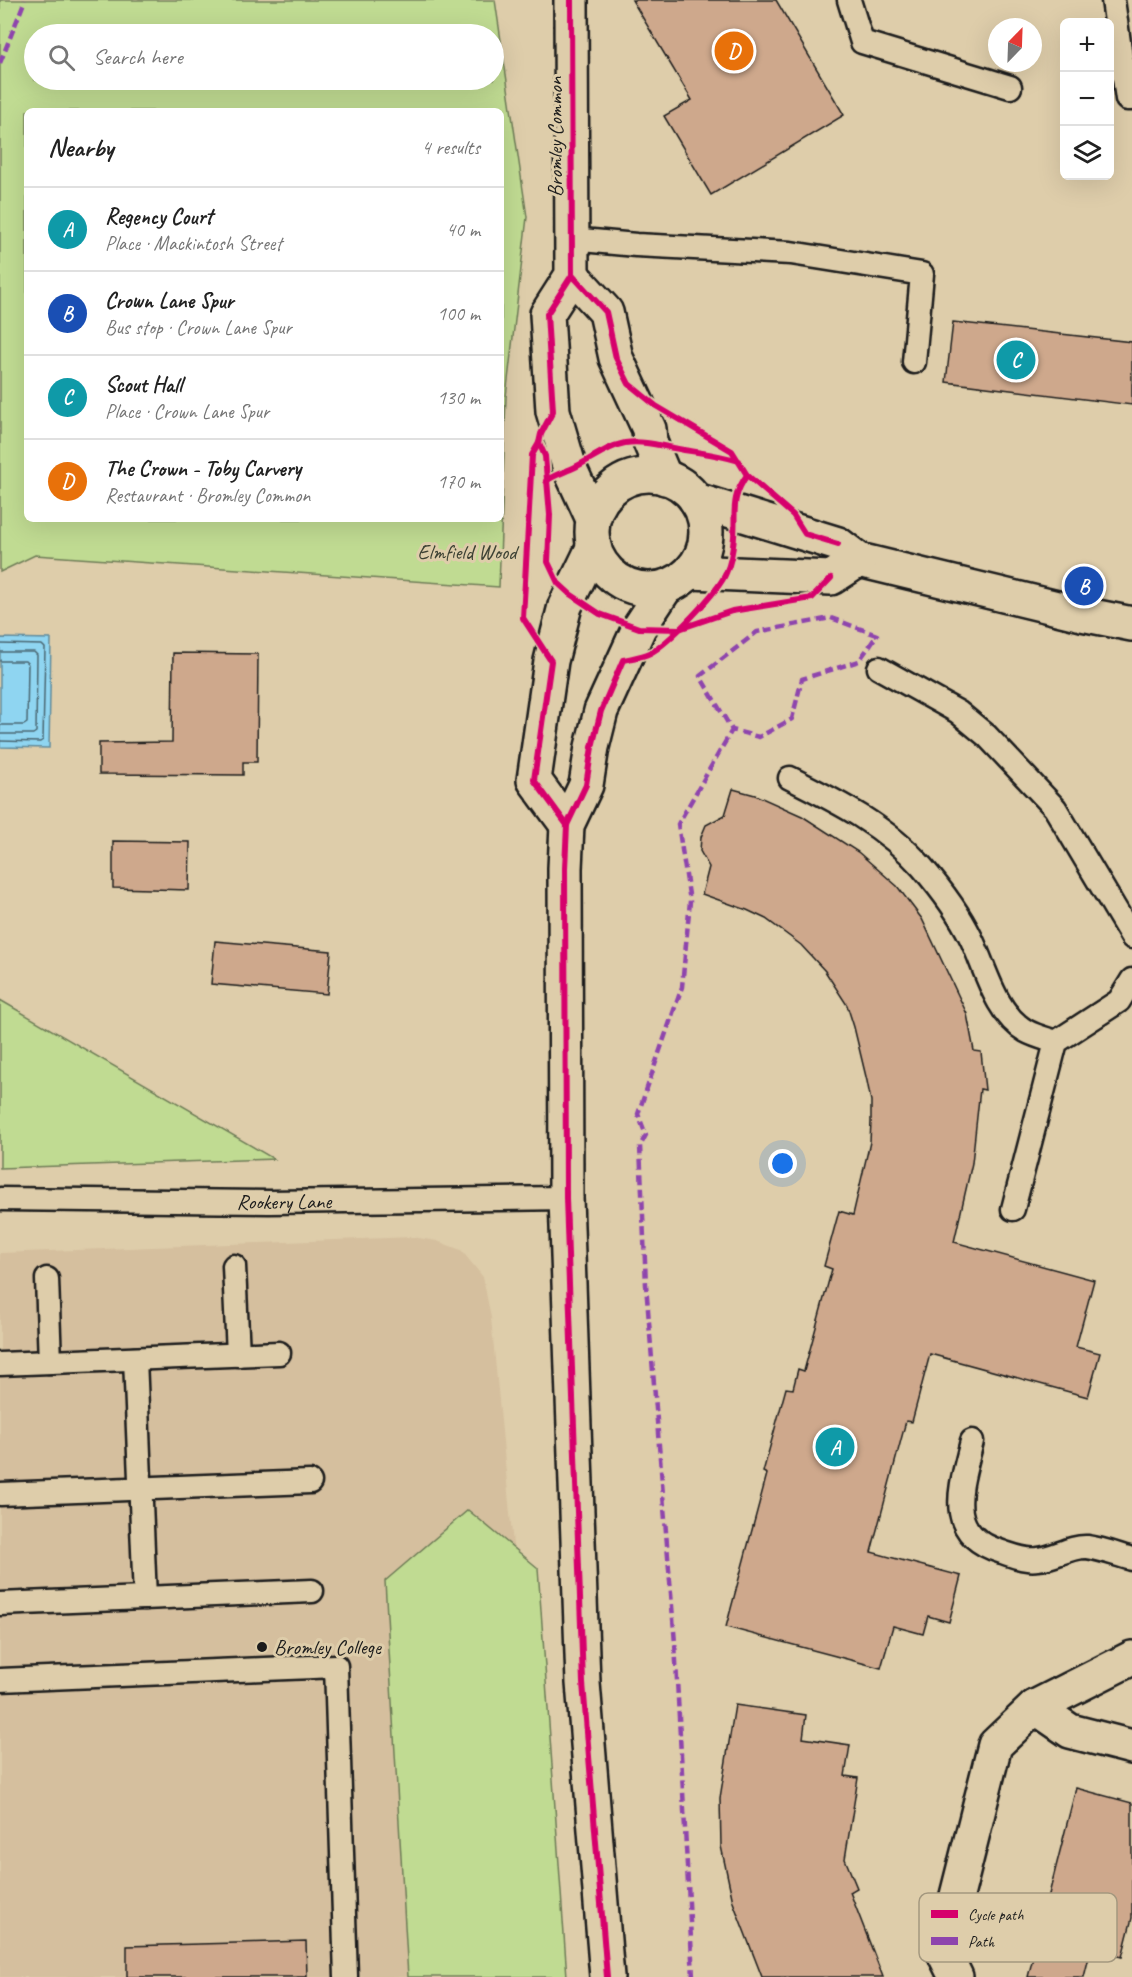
<!DOCTYPE html>
<html lang="en">
<head>
<meta charset="utf-8">
<style>
  body { margin:0; font-family:Caveat,sans-serif; background:#f2f2f2; color:#222 }
  .controls { position:absolute; right:18px; top:18px; display:grid; overflow:hidden; border-radius:9px; box-shadow:0 6px 24px #0002 }
  .controls button { width:54px; height:54px; display:grid; place-items:center; padding:0; border:0; border-bottom:2px solid #e0e0e0; background:#fff; color:#222; font:30px sans-serif }
  .compass { position:absolute; left:988px; top:18px; width:54px; height:54px; border-radius:50%; background:#fff; box-shadow:0 6px 24px #0002; rotate:23deg }
  .you { position:absolute; left:783px; top:1164px; width:21px; height:21px; margin:-15px; border:4px solid #fff; border-radius:50%; background:#1a73e8; box-shadow:0 0 0 9px #1a73e833 }
  .badge { display:grid; place-items:center; width:39px; height:39px; border-radius:50%; background:#ea580c; color:#fff; font-size:20px; font-weight:700 }
  .pin { position:absolute; translate:-50% -50%; border:3px solid #fff; box-shadow:0 2px 6px #0006 }
  .list { margin:0; padding:0; list-style:none }
  h2 { display:flex; justify-content:space-between; align-items:center; height:78px; margin:0; padding:0 24px; font-size:26px }
  h2 small { font-size:20px; font-weight:400; color:#767676 }
  .list li { display:grid; grid-template-columns:39px 1fr auto; gap:18px; align-items:center; box-sizing:border-box; height:84px; padding:0 24px; border-top:2px solid #e0e0e0 }
  .list b { display:block; font-size:22px; white-space:nowrap }
  .list p { margin:0; font-size:20px; white-space:nowrap; color:#767676 }
  .list em { font-size:20px; font-style:normal; color:#767676 }
  .icon { flex:none; width:33px; height:33px; fill:none; stroke:currentColor; stroke-width:2; stroke-linecap:round; stroke-linejoin:round }
  .map { position:relative; flex:none; width:1132px; height:1977px; overflow:hidden }
  .search { position:absolute; background:#fff; box-shadow:0 6px 24px #0002; left:24px; top:24px; width:480px; height:66px; display:flex; align-items:center; gap:15px; box-sizing:border-box; padding:0 21px; border-radius:33px; color:#767676; font-size:22px }
  .panel { position:absolute; background:#fff; box-shadow:0 6px 24px #0002; left:24px; top:108px; width:480px; height:414px; border-radius:9px }
  .map>svg:first-child { display:block }
  .built { fill:#d5bf9e }
  .green { fill:#c0db92; stroke:#6e7c57; stroke-width:1.5; fill-rule:evenodd }
  .water { fill:#8fd5f1; stroke:#618b9c; stroke-width:1.5 }
  .lines { fill:none; stroke-linecap:round; stroke-linejoin:round }
  .shore { stroke:#4a6671; stroke-width:1.5 }
  .building { fill:#cea88c; stroke:#1c1c1c; stroke-width:1.5 }
  .service-casing { stroke:#1c1c1c; stroke-width:27 }
  .minor-casing { stroke:#1c1c1c; stroke-width:38 }
  .tertiary-casing { stroke:#1c1c1c; stroke-width:38 }
  .primary-casing { stroke:#1c1c1c; stroke-width:38 }
  .service { stroke:#decdaa; stroke-width:22 }
  .minor { stroke:#decdaa; stroke-width:33 }
  .tertiary { stroke:#decdaa; stroke-width:33 }
  .primary { stroke:#decdaa; stroke-width:33 }
  .quiet { stroke:#8e44ad; stroke-width:4.5; stroke-dasharray:9 4.5; stroke-linecap:butt }
  .cycleway-casing { stroke:#decdaa; stroke-width:10 }
  .cycleway { stroke:#d6006c; stroke-width:6 }
  .poi-dot { fill:#1c1c1c; stroke:#decdaa; stroke-width:2 }
  .labels { text-anchor:middle; stroke-width:6; stroke-linejoin:round; paint-order:stroke }
  .street-label { font-size:21px; fill:#1c1c1c; stroke:#decdaa }
  .park-label { font-size:21px; fill:#3d4234; stroke:#decdaa }
  .poi-label { font-size:21px; fill:#1c1c1c; stroke:#decdaa; text-anchor:start }
  .key { fill:#decdaa; stroke:#a4987f; stroke-width:1.5 }
  .key-label { font-size:16px; fill:#1c1c1c }
</style>
</head>
<body>
<div class="map">
<svg width="1132" height="1977" viewBox="0 0 1132 1977">
  <rect width="100%" height="100%" fill="#decdaa"/>
  <filter id="ink" filterUnits="userSpaceOnUse"><feTurbulence type="fractalNoise" baseFrequency=".0167" numOctaves="2"/><feDisplacementMap in="SourceGraphic" scale="12" xChannelSelector="R" yChannelSelector="G"/><feConvolveMatrix kernelMatrix="1 2 1 2 8 2 1 2 1" color-interpolation-filters="sRGB"/></filter>
  <g filter="url(#ink)">
    <polygon class="built" points="412,1237 437,1241 461,1250 483,1277 491,1318 555,1977 0,1977 0,1253"/>
    <g class="green">
      <path d="M0 0H495L527 217 506 397 499 587 35 555 0 572ZM34 34H494V80H34ZM27 111H501V519H27Z"/>
      <polygon points="0,1000 274,1159 0,1168"/>
      <polygon points="468,1510 538,1568 567,1977 408,1977 385,1581"/>
    </g>
    <polygon class="water" points="0,638 51,639 49,748 0,747"/>
    <g class="lines">
      <g class="shore">
        <polyline points="0,644 42,645 45,648 43,740 40,742 0,741"/>
        <polyline points="0,652 34,652 37,655 36,732 33,734 0,734"/>
        <polyline points="0,661 25,661 28,664 27,723 24,725 0,725"/>
      </g>
    </g>
    <g class="building">
      <polygon points="632,0 776,0 844,115 711,195 664,116 692,100"/>
      <polygon points="953,322 1132,342 1132,405 946,382"/>
      <polygon points="173,653 258,654 257,762 243,762 243,775 99,774 99,743 172,742"/>
      <polygon points="733,789 755,795 802,816 858,852 897,886 922,919 967,1014 974,1051 981,1052 985,1090 980,1089 972,1163 954,1242 1094,1280 1076,1347 1100,1353 1088,1397 930,1354 912,1422 906,1421 871,1552 961,1576 949,1622 928,1616 923,1634 893,1626 881,1668 726,1627 767,1474 763,1472 786,1388 793,1389 798,1369 804,1371 832,1269 824,1266 839,1211 853,1215 870,1142 871,1122 871,1101 867,1081 854,1027 847,1005 825,971 801,945 766,919 747,910 702,894 709,867 700,851 701,837 706,825 725,815"/>
      <polygon points="113,841 190,842 189,890 113,888"/>
      <polygon points="215,941 331,951 327,994 211,984"/>
      <polygon points="735,1705 806,1715 803,1738 850,1745 845,1776 858,1778 845,1859 857,1888 850,1892 883,1977 762,1977 733,1902 721,1846 720,1798"/>
      <polygon points="1076,1788 1132,1803 1132,1918 1122,1957 1091,1949 1084,1977 1028,1977"/>
      <polygon points="306,1941 307,1977 127,1977 127,1946"/>
    </g>
    <g class="lines">
      <g class="service-casing">
        <g id="service">
          <polyline points="849,0 862,42 1010,87"/>
          <polyline points="1113,0 1127,99 1132,99"/>
          <polyline points="571,239 636,245 791,253 922,274 914,362"/>
          <polyline points="879,668 958,712 987,736 1055,808 1132,937"/>
          <path d="M790 778C838 802 886 826 922 867 940 888 959 913 971 938 986 969 995 1013 1026 1031 1035 1036 1047 1039 1056 1042"/>
          <path id="s1" d="M0 1199 269 1202 566 1198"/>
          <polyline points="1013,1209 1056,1042 1119,1001 1132,980"/>
          <polyline points="234,1266 238,1355"/>
          <polyline points="47,1279 50,1362"/>
          <polyline points="135,1359 145,1598"/>
          <polyline points="0,1364 279,1353"/>
          <path d="M972 1441C961 1487 942 1534 1002 1552 1014 1556 1026 1561 1038 1559 1054 1558 1071 1546 1087 1547 1102 1549 1118 1555 1132 1559"/>
          <polyline points="0,1494 310,1482"/>
          <polyline points="0,1604 312,1591"/>
          <polyline points="0,1680 336,1666 346,1977"/>
        </g>
      </g>
      <g class="minor-casing">
        <g id="minor">
          <polyline points="1035,1707 1070,1731 1132,1747"/>
          <polyline points="956,1977 943,1951 995,1745 1035,1707 1132,1658"/>
        </g>
      </g>
      <g class="tertiary-casing">
        <g id="tertiary">
          <polyline points="696,500 838,544 859,560 1082,614 1132,624"/>
          <polyline points="690,572 831,578 859,560"/>
        </g>
      </g>
      <g class="primary-casing">
        <g id="primary">
          <polyline points="571,0 572,275 547,314 553,411 570,469 593,519"/>
          <polyline points="572,275 606,312 616,358 649,429 650,442 665,478"/>
          <circle cx="649" cy="532" r="57"/>
          <polyline points="567,825 534,780 551,661 565,606 594,546"/>
          <polyline points="607,1977 583,1683 566,1198 565,868 567,825 586,785 592,747 601,711 639,628 666,587"/>
        </g>
      </g>
      <use href="#service" class="service"/>
      <use href="#minor" class="minor"/>
      <use href="#tertiary" class="tertiary"/>
      <use href="#primary" class="primary"/>
      <g class="quiet">
        <polyline points="0,63 25,0"/>
        <polyline points="693,1977 675,1643 646,1285 640,1146 646,1135 638,1114 682,987 690,901 678,824 732,730 700,676 757,632 831,618 877,635 859,661 802,679 792,719 759,737 732,730"/>
      </g>
      <g class="cycleway-casing">
        <g id="cycleway">
          <polyline points="572,275 606,312 616,358 629,384 656,406 732,451 747,475 793,515 805,534 838,544"/>
          <polyline points="539,443 545,456 550,515 548,562 558,583 570,594 600,614 639,628 679,629 732,611 812,598 831,578"/>
          <path d="M546 481C554 475 562 473 571 469 589 461 605 447 625 443 646 440 664 447 684 450 703 453 720 455 739 461"/>
          <polyline points="567,825 534,780 551,661 523,618 532,455 539,443 541,434 553,411 547,314 572,275 571,0"/>
          <path d="M607 1977 583 1683 566 1198 565 868 567 825 586 785 592 747 601 711 623 660C631 658 642 657 650 653 667 645 719 591 726 573 731 563 733 548 734 537 736 511 730 499 747 475"/>
        </g>
      </g>
      <use href="#cycleway" class="cycleway"/>
    </g>
  </g>
  <circle class="poi-dot" cx="262" cy="1647" r="6"/>
  <g class="labels">
    <g class="street-label">
      <text transform="translate(555 137) rotate(-90)" y="7">Bromley Common</text>
      <text dy="7" stroke="none"><textPath href="#s1" startOffset="284">Rookery Lane</textPath></text>
    </g>
    <g class="park-label">
      <text x="467" y="559">Elmfield Wood</text>
    </g>
    <g class="poi-label">
      <text x="274" y="1654">Bromley College</text>
    </g>
  </g>
  <rect x="919" y="1893" width="198" height="69" rx="9" class="key"/>
  <rect x="931" y="1910" width="27" height="8" fill="#d6006c"/>
  <rect x="931" y="1937" width="27" height="8" fill="#8e44ad"/>
  <g class="key-label">
    <text x="968" y="1920">Cycle path</text>
    <text x="968" y="1947">Path</text>
  </g>
</svg>
<div class="controls">
<button>+</button>
<button>−</button>
<button><svg class="icon" aria-label="layers" viewBox="0 0 24 24"><path d="M12 4l9 5-9 5-9-5zM3 14l9 5 9-5"/></svg></button>
</div>
<svg class="compass" viewBox="-18 -18 36 36"><path d="M0-13l5 13h-10z" fill="#e53935"/><path d="M0 13l5-13h-10z" fill="#767676"/></svg>
<div class="you"></div>
<div class="pin badge" style="left:835px;top:1447px;background:#0f9aa8">A</div>
<div class="pin badge" style="left:1084px;top:586px;background:#1a4fb4">B</div>
<div class="pin badge" style="left:1016px;top:360px;background:#0f9aa8">C</div>
<div class="pin badge" style="left:734px;top:51px;background:#e8710a">D</div>
<div class="search"><svg class="icon" aria-label="search" viewBox="0 0 24 24"><circle cx="10" cy="10" r="6"/><path d="M15 15l6 6"/></svg>Search here</div>
<section class="panel">
<h2>Nearby<small>4 results</small></h2>
<ul class="list">
<li><span class="badge" style="background:#0f9aa8">A</span><div><b>Regency Court</b><p>Place · Mackintosh Street</p></div><em>40 m</em></li>
<li><span class="badge" style="background:#1a4fb4">B</span><div><b>Crown Lane Spur</b><p>Bus stop · Crown Lane Spur</p></div><em>100 m</em></li>
<li><span class="badge" style="background:#0f9aa8">C</span><div><b>Scout Hall</b><p>Place · Crown Lane Spur</p></div><em>130 m</em></li>
<li><span class="badge" style="background:#e8710a">D</span><div><b>The Crown - Toby Carvery</b><p>Restaurant · Bromley Common</p></div><em>170 m</em></li>
</ul>
</section>
</div>
</body>
</html>
